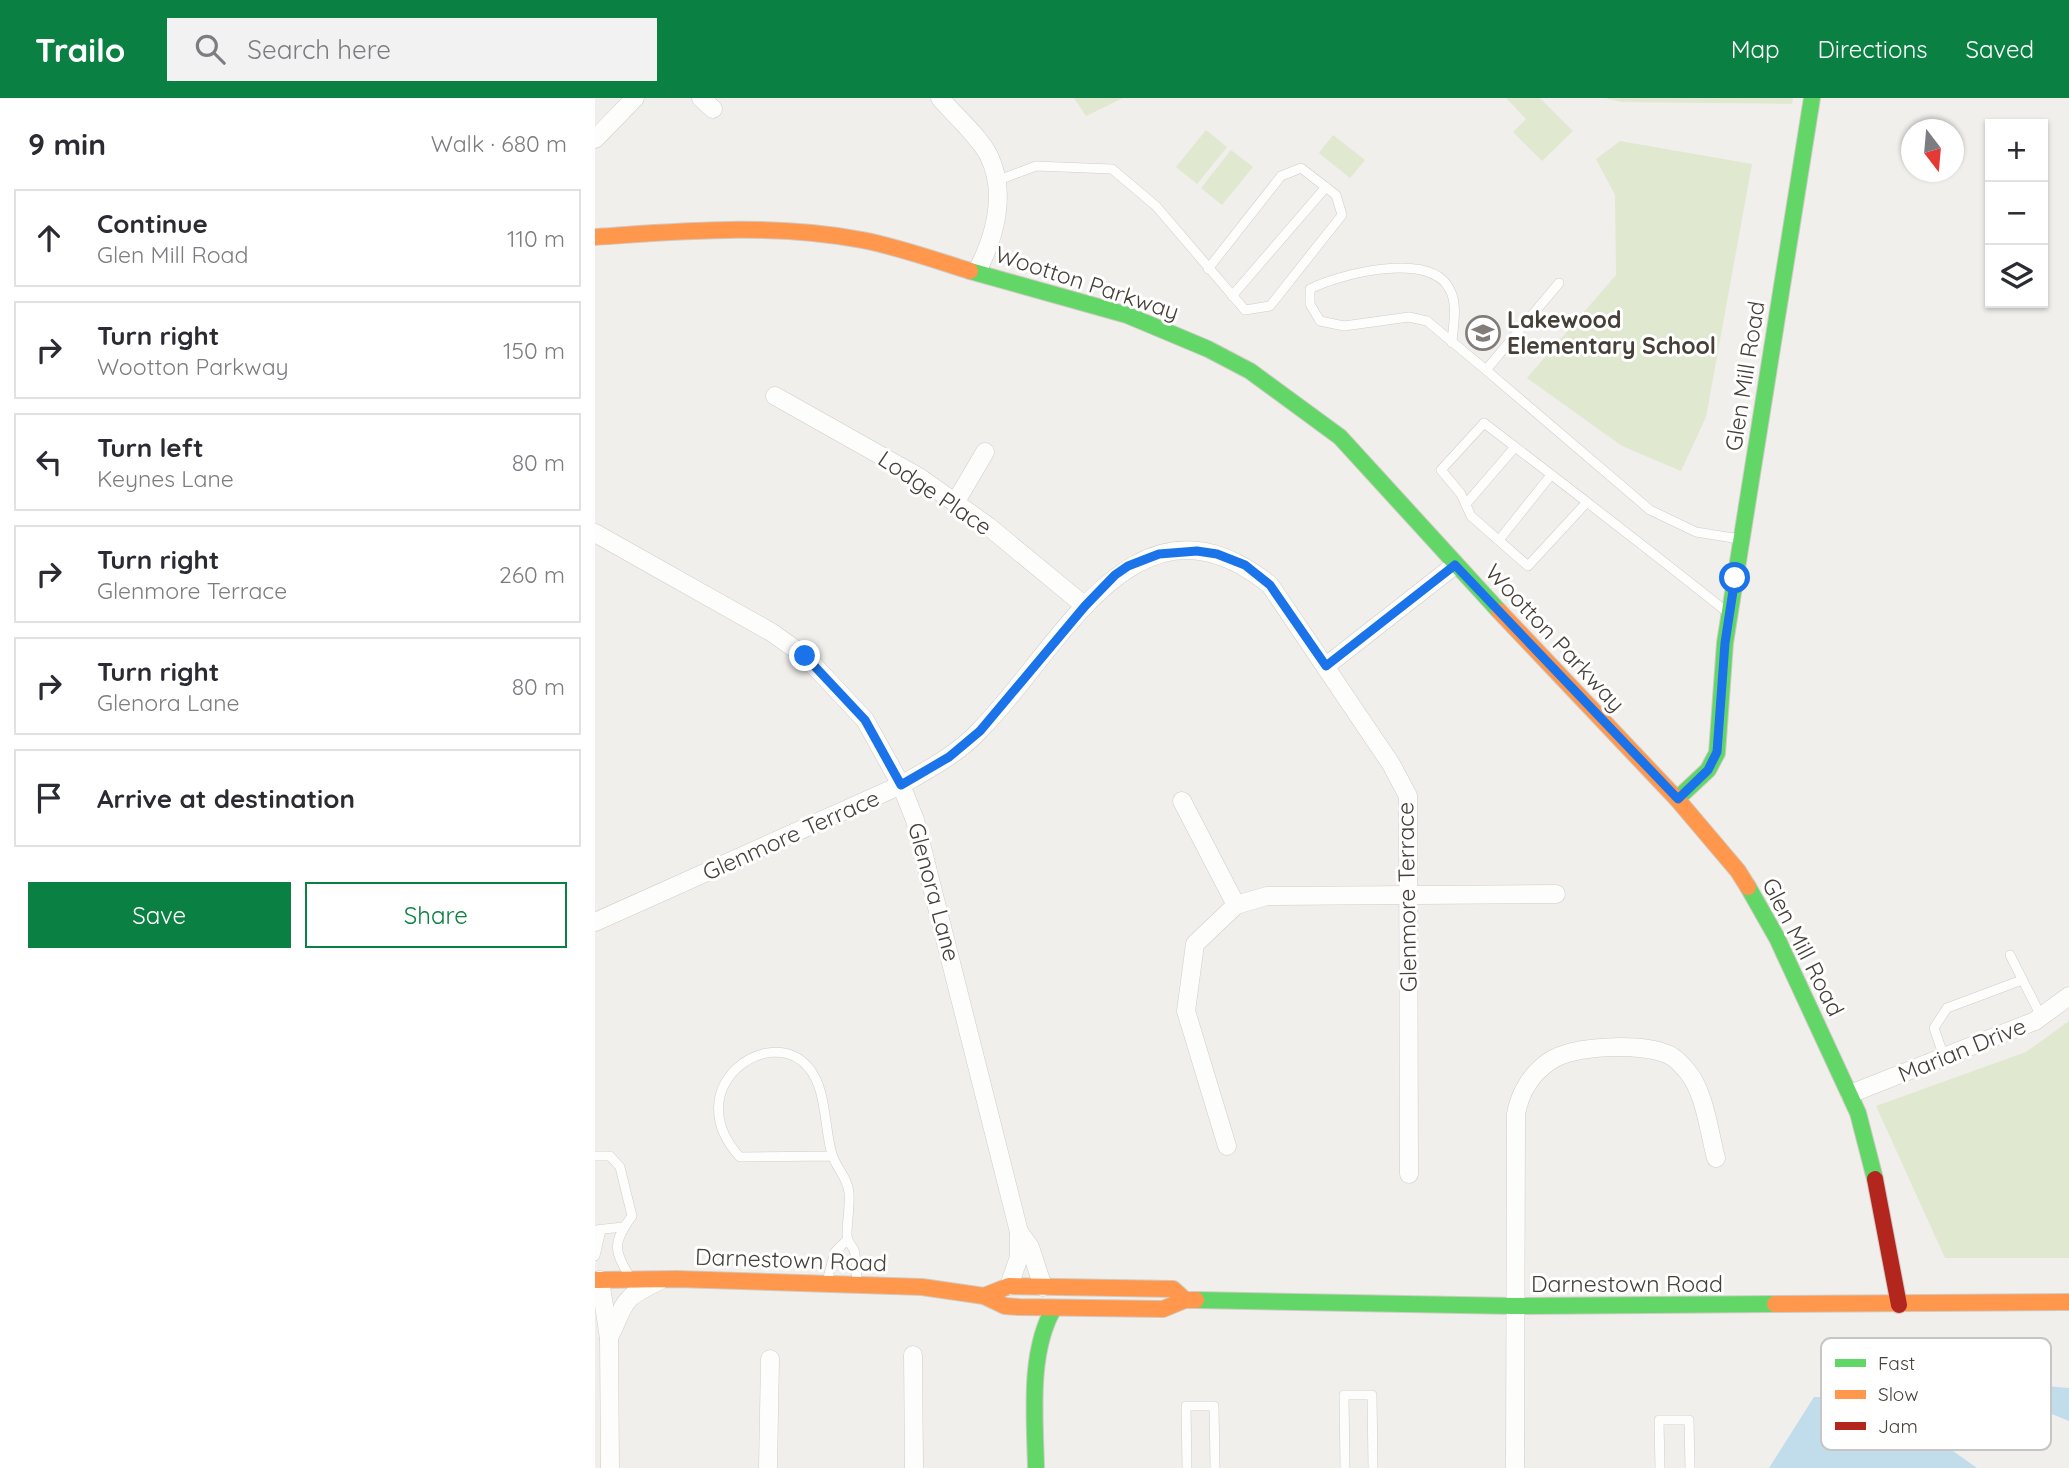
<!DOCTYPE html>
<html lang="en">
<head>
<meta charset="utf-8">
<style>
  body { margin:0; font-family:Quicksand,sans-serif; background:#f2f2f3; color:#2b2b33 }
  .controls { position:absolute; right:21px; top:21px; display:grid; overflow:hidden; border-radius:0px; box-shadow:0 2px 5px #0004 }
  .controls button { width:63px; height:63px; display:grid; place-items:center; padding:0; border:0; border-bottom:2px solid #e1e1e2; background:#fff; color:#2b2b33; font:35px sans-serif }
  .compass { position:absolute; left:1306px; top:21px; width:63px; height:63px; border-radius:50%; background:#fff; box-shadow:0 2px 5px #0004; rotate:164deg }
  .stop { position:absolute; width:21px; height:21px; margin:-16px; border:5px solid #1a73e8; border-radius:50%; background:#fff }
  .stop.end { background:#1a73e8; border-color:#fff; box-shadow:0 2px 7px #0008 }
  .list { margin:0; padding:0; list-style:none }
  h2 { display:flex; justify-content:space-between; align-items:center; height:91px; margin:0; padding:0 28px; font-size:30px }
  h2 small { font-size:23px; font-weight:400; color:#7c7c81 }
  .list li { display:grid; grid-template-columns:46px 1fr auto; gap:21px; align-items:center; box-sizing:border-box; height:98px; margin:0 14px 14px; padding:0 14px; border:2px solid #e1e1e2; border-radius:0px }
  .list b { display:block; font-size:26px; white-space:nowrap }
  .list p { margin:0; font-size:23px; white-space:nowrap; color:#7c7c81 }
  .list em { font-size:23px; font-style:normal; color:#7c7c81 }
  .actions { display:flex; gap:14px; padding:21px 28px }
  .actions a { flex:1; padding:16px 0; border:2px solid #0b8043; border-radius:0px; text-align:center; font-size:24px; color:#0b8043 }
  .actions .main { background:#0b8043; color:#fff }
  .icon { flex:none; width:38px; height:38px; fill:none; stroke:currentColor; stroke-width:2; stroke-linecap:round; stroke-linejoin:round }
  .map { position:relative; flex:none; width:1474px; height:1370px; overflow:hidden }
  header { display:flex; align-items:center; gap:42px; box-sizing:border-box; height:98px; padding:0 35px; background:#0b8043; color:#fff }
  header strong { font-size:33px }
  nav { display:flex; gap:38px; margin-inline-start:auto; font-size:24px }
  .search { width:490px; height:63px; background:#f2f2f3; display:flex; align-items:center; gap:18px; box-sizing:border-box; padding:0 24px; border-radius:0px; color:#7c7c81; font-size:26px }
  main { display:flex }
  aside { flex:1; background:#fff }
  .map>svg:first-child { display:block }
  .green { fill:#e0e8cf }
  .water { fill:#c1dceb }
  .lines { fill:none; stroke-linecap:round; stroke-linejoin:round }
  .lane-casing { stroke:#cfcdca; stroke-width:10 }
  .street-casing { stroke:#cfcdca; stroke-width:19 }
  .fast-casing { stroke:#cfcbc4; stroke-width:18 }
  .slow-casing { stroke:#cfcbc4; stroke-width:18 }
  .jam-casing { stroke:#cfcbc4; stroke-width:18 }
  .lane { stroke:#fdfdfc; stroke-width:9 }
  .street { stroke:#fdfdfc; stroke-width:18 }
  .fast { stroke:#63d668; stroke-width:16 }
  .slow { stroke:#ff974d; stroke-width:16 }
  .jam { stroke:#b3261e; stroke-width:16 }
  .route { stroke:#1a73e8; stroke-width:9 }
  .labels { text-anchor:middle; stroke-width:6; stroke-linejoin:round; paint-order:stroke }
  .street-label { font-size:23px; fill:#474039; stroke:#fff }
  .poi-label { font-size:23px; font-weight:bold; fill:#474039; stroke:#fff; text-anchor:start }
  .key { fill:#fff; stroke:#c8c6c4; stroke-width:2 }
  .key-label { font-size:19px; fill:#474039 }
</style>
</head>
<body>
<header>
<strong>Trailo</strong>
<div class="search"><svg class="icon" aria-label="search" viewBox="0 0 24 24"><circle cx="10" cy="10" r="6"/><path d="M15 15l6 6"/></svg>Search here</div>
<nav><a>Map</a><a>Directions</a><a>Saved</a></nav>
</header>
<main>
<aside>
<h2>9 min<small>Walk · 680 m</small></h2>
<ul class="list">
<li><svg class="icon" aria-label="ahead" viewBox="0 0 24 24"><path d="M12 20V5M6 11l6-6 6 6"/></svg><div><b>Continue</b><p>Glen Mill Road</p></div><em>110 m</em></li>
<li><svg class="icon" aria-label="right" viewBox="0 0 24 24"><path d="M7 20v-9h11M14 6l5 5-5 5"/></svg><div><b>Turn right</b><p>Wootton Parkway</p></div><em>150 m</em></li>
<li><svg class="icon" aria-label="left" viewBox="0 0 24 24"><path d="M17 20v-9H6M10 6l-5 5 5 5"/></svg><div><b>Turn left</b><p>Keynes Lane</p></div><em>80 m</em></li>
<li><svg class="icon" aria-label="right" viewBox="0 0 24 24"><path d="M7 20v-9h11M14 6l5 5-5 5"/></svg><div><b>Turn right</b><p>Glenmore Terrace</p></div><em>260 m</em></li>
<li><svg class="icon" aria-label="right" viewBox="0 0 24 24"><path d="M7 20v-9h11M14 6l5 5-5 5"/></svg><div><b>Turn right</b><p>Glenora Lane</p></div><em>80 m</em></li>
<li><svg class="icon" aria-label="arrive" viewBox="0 0 24 24"><path d="M6 21V4h12l-3 4 3 4H6"/></svg><div><b>Arrive at destination</b></div></li>
</ul>
<div class="actions"><a class="main">Save</a><a>Share</a></div>
</aside>
<div class="map">
<svg width="1474" height="1370" viewBox="0 0 1474 1370">
  <rect width="100%" height="100%" fill="#f1efec"/>
  <g class="green">
    <polygon points="479,0 528,0 491,18"/>
    <polygon points="911,0 945,0 978,33 947,63 918,34 931,21"/>
    <polygon points="1010,0 1198,0 1197,6 1026,4"/>
    <polygon points="611,32 632,49 602,86 581,69"/>
    <polygon points="738,37 770,62 755,80 724,55"/>
    <polygon points="1025,43 1157,66 1111,319 1086,373 1027,348 932,280 1021,177 1020,97 1001,61"/>
    <polygon points="636,52 658,69 627,107 606,90"/>
    <polygon points="1474,923 1474,1160 1350,1160 1281,1008 1431,954"/>
  </g>
  <g class="water">
    <polygon points="1299,1283 1351,1348 1382,1370 1174,1370 1219,1299 1257,1299"/>
    <polygon points="1450,1288 1474,1290 1474,1323 1437,1308 1430,1298 1433,1293"/>
  </g>
  <g class="lines">
    <g class="lane-casing">
      <g id="lane">
        <polyline points="401,83 441,68 517,71 561,108 650,212 675,208 747,117 741,97 706,70 686,78 613,171"/>
        <polyline points="964,185 891,272 1055,412 1101,434 1145,441"/>
        <polyline points="637,198 731,89"/>
        <path d="M857 245C858 228 863 207 855 192 837 152 744 176 715 191V206L725 223 749 228 814 219 832 223 891 272"/>
        <path d="M992 404 933 468 876 418 866 396 846 372 889 325C970 387 1052 450 1132 514"/>
        <polyline points="871,406 920,349"/>
        <polyline points="904,442 956,377"/>
        <polyline points="1415,857 1446,918"/>
        <polyline points="1349,959 1339,930 1352,910 1427,882"/>
        <path d="M0 1058H15L25 1069 37 1118C18 1144 18 1152 35 1179"/>
        <path d="M237 1058 145 1059C82 990 174 924 213 969 232 990 229 1030 237 1056 241 1070 253 1080 254 1095 255 1109 252 1123 252 1137 252 1144 256 1146 259 1152 262 1161 261 1174 262 1184"/>
        <polyline points="0,1132 28,1129"/>
        <polyline points="0,1158 6,1132"/>
        <polyline points="232,1183 240,1154 252,1142"/>
        <polyline points="592,1370 591,1308 619,1308 620,1370"/>
        <polyline points="750,1370 749,1297 777,1297 778,1370"/>
        <polyline points="1065,1370 1064,1322 1094,1322 1095,1370"/>
      </g>
    </g>
    <g class="street-casing">
      <g id="street">
        <polyline points="106,0 118,11"/>
        <path d="M345 0C360 18 384 38 394 58 412 95 400 139 382 173"/>
        <polyline points="0,41 40,0"/>
        <polyline points="180,298 324,379 393,428 490,508"/>
        <polyline points="360,405 390,354"/>
        <polyline points="0,435 176,534 210,558 270,622 306,687 320,722 424,1134 424,1159 414,1188"/>
        <polyline points="731,568 860,467"/>
        <polyline points="587,703 641,807"/>
        <path d="M0 824 306 687C334 671 363 656 385 632 465 552 541 378 675 487L796 666 813 698 814 1076"/>
        <polyline points="1255,996 1440,923 1474,898"/>
        <polyline points="632,1048 591,913 600,846 641,807 672,798 961,796"/>
        <polyline points="424,1134 435,1149 448,1189"/>
        <polyline points="5,1182 14,1240 15,1370"/>
        <path d="M14 1240C32 1203 24 1202 64 1183"/>
        <polyline points="318,1257 319,1370"/>
        <polyline points="173,1370 175,1261"/>
        <path d="M920 1370 921 1016C925 994 937 975 955 963 979 947 1046 945 1072 956 1079 958 1087 967 1092 973 1110 994 1114 1034 1121 1060"/>
      </g>
    </g>
    <g class="fast-casing">
      <g id="fast">
        <polyline points="375,173 532,217 613,251 655,273 745,339 904,513"/>
        <polyline points="1082,701 1113,672 1122,655 1130,545 1217,0"/>
        <polyline points="1153,789 1182,840 1263,1015 1280,1081"/>
        <polyline points="601,1202 919,1208 1180,1206"/>
        <path d="M441 1370C440 1320 433 1254 459 1210"/>
      </g>
    </g>
    <g class="slow-casing">
      <g id="slow">
        <path d="M0 139C89 133 178 125 267 142 304 149 340 162 375 173"/>
        <polyline points="904,513 1082,701 1143,773 1153,789"/>
        <polyline points="0,1182 82,1181 327,1189 389,1198 410,1208 424,1209 568,1211 590,1202 601,1202"/>
        <polyline points="389,1198 414,1188 578,1191 590,1202"/>
        <polyline points="1180,1206 1474,1204"/>
      </g>
    </g>
    <g class="jam-casing">
      <polyline id="jam" points="1280,1081 1304,1207"/>
    </g>
    <use href="#lane" class="lane"/>
    <use href="#street" class="street"/>
    <use href="#fast" class="fast"/>
    <use href="#slow" class="slow"/>
    <use href="#jam" class="jam"/>
  </g>
  <g class="lines">
    <polyline class="route" points="210,558 270,622 306,687 354,659 385,633 490,508 520,477 533,468 564,456 602,453 622,456 650,467 675,487 731,568 860,467 1083,701 1113,672 1122,654 1130,545 1140,480"/>
  </g>
  <defs>
    <g id="school-ring" transform="scale(1.75)"><circle r="9.5" fill="#fff" stroke="#827d78" stroke-width="1.5"/><path d="M0-5L7-2L0 1L-7-2ZM-4 1L0 2.5L4 1V4Q0 6-4 4Z" fill="#827d78"/></g>
  </defs>
  <g fill-rule="evenodd">
    <use href="#school-ring" x="888" y="235"/>
  </g>
  <g class="labels">
    <g class="street-label">
      <text transform="translate(492 185) rotate(18)" y="8">Wootton Parkway</text>
      <text transform="translate(1150 278) rotate(-81)" y="8">Glen Mill Road</text>
      <text transform="translate(340 395) rotate(34)" y="8">Lodge Place</text>
      <text transform="translate(960 540) rotate(47)" y="8">Wootton Parkway</text>
      <text transform="translate(196 737) rotate(-24)" y="8">Glenmore Terrace</text>
      <text transform="translate(339 794) rotate(75)" y="8">Glenora Lane</text>
      <text transform="translate(812 799) rotate(-91)" y="8">Glenmore Terrace</text>
      <text transform="translate(1208 849) rotate(63)" y="8">Glen Mill Road</text>
      <text transform="translate(1367 952) rotate(-22)" y="8">Marian Drive</text>
      <text transform="translate(196 1162) rotate(2)" y="8">Darnestown Road</text>
      <text x="1032" y="1194">Darnestown Road</text>
    </g>
    <g class="poi-label">
      <text x="912" y="230">Lakewood<tspan x="912" dy="26">Elementary School</tspan></text>
    </g>
  </g>
  <rect x="1226" y="1240" width="230" height="112" rx="10" class="key"/>
  <rect x="1240" y="1261" width="31" height="8" fill="#63d668"/>
  <rect x="1240" y="1292" width="31" height="9" fill="#ff974d"/>
  <rect x="1240" y="1324" width="31" height="8" fill="#b3261e"/>
  <g class="key-label">
    <text x="1283" y="1272">Fast</text>
    <text x="1283" y="1303">Slow</text>
    <text x="1283" y="1335">Jam</text>
  </g>
</svg>
<div class="controls">
<button>+</button>
<button>−</button>
<button><svg class="icon" aria-label="layers" viewBox="0 0 24 24"><path d="M12 4l9 5-9 5-9-5zM3 14l9 5 9-5"/></svg></button>
</div>
<svg class="compass" viewBox="-18 -18 36 36"><path d="M0-13l5 13h-10z" fill="#e53935"/><path d="M0 13l5-13h-10z" fill="#7c7c81"/></svg>
<div class="stop" style="left:1140px;top:480px"></div>
<div class="stop end" style="left:210px;top:558px"></div>
</div>
</main>
</body>
</html>
